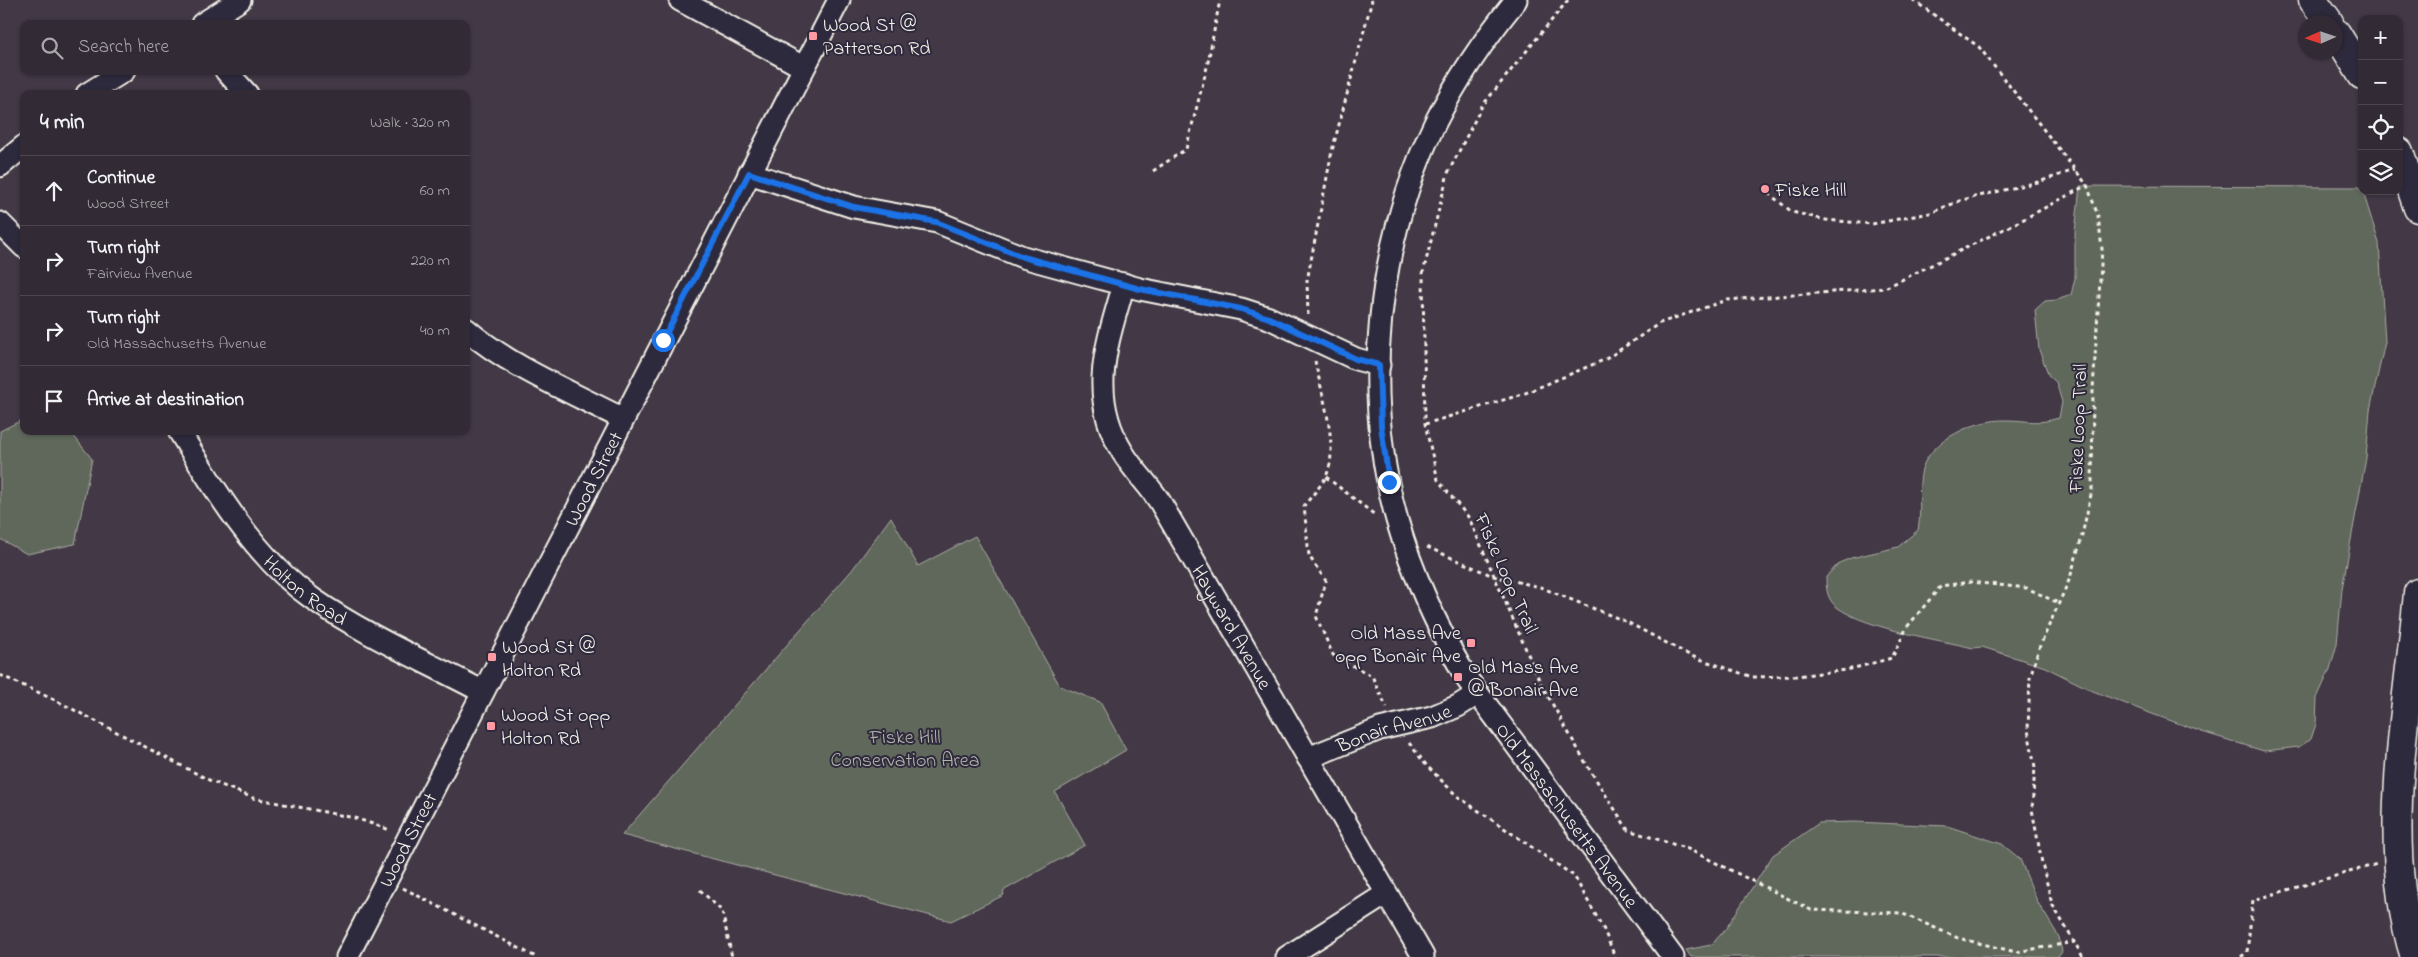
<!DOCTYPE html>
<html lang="en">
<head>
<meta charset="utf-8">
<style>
  body { margin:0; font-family:"Indie Flower",sans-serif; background:#3a323c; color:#f1f3f6 }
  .controls { position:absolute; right:15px; top:15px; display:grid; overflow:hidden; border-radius:10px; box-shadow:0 1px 4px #0004 }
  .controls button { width:45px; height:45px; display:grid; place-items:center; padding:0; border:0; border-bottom:1px solid #4d464f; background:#322a34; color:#f1f3f6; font:25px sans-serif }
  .compass { position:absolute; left:2298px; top:15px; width:45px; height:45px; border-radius:50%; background:#322a34; box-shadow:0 1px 4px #0004; rotate:267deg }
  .stop { position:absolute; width:15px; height:15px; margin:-11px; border:4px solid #1a73e8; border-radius:50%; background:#fff }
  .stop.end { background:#1a73e8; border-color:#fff; box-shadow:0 1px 5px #0008 }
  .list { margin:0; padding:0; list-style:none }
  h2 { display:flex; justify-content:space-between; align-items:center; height:65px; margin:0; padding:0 20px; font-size:21px }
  h2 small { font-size:16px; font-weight:400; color:#a8a7ac }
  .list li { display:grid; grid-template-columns:32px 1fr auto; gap:15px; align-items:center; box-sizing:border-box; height:70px; padding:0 20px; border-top:1px solid #4d464f }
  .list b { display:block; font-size:19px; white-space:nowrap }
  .list p { margin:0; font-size:16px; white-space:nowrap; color:#a8a7ac }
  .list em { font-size:16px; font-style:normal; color:#a8a7ac }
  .icon { flex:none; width:28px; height:28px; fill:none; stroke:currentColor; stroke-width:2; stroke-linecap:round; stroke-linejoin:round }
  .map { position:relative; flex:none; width:2418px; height:957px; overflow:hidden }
  .search { position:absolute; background:#322a34; box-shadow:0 1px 4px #0004; left:20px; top:20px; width:450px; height:55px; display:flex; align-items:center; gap:12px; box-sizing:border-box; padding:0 18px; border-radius:10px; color:#a8a7ac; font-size:19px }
  .panel { position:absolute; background:#322a34; box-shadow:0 1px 4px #0004; left:20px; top:90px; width:450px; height:345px; border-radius:10px }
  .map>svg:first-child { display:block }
  .green { fill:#61685c; stroke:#aaaca2 }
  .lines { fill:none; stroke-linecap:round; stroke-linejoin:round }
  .minor-casing { stroke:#f4f1e8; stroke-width:25 }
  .major-casing { stroke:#f4f1e8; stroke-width:31 }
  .path { stroke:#f4f1e8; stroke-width:3; stroke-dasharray:4 4; stroke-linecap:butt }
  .minor { stroke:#2f2a3d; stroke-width:21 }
  .major { stroke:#2f2a3d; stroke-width:28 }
  .route { stroke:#1a73e8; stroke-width:6 }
  .poi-dot { fill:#ff9aa2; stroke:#2f2a3d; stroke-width:2 }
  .labels { text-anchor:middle; stroke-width:4; stroke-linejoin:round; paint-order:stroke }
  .poi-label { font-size:20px; fill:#f4f1e8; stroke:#2f2a3d; text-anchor:start }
  .street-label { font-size:20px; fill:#f4f1e8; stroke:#2f2a3d }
  .park-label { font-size:20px; fill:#b2b3a9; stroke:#2f2a3d }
</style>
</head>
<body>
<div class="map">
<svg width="2418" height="957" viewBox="0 0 2418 957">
  <rect width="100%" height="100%" fill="#423846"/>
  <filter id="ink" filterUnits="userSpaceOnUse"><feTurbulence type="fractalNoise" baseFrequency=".02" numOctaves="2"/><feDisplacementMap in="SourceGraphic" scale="10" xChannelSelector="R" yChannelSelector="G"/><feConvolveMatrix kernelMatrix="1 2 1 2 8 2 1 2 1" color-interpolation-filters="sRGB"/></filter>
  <g filter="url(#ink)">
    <g class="green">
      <path d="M2080 186 2359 187 2364 195 2379 243 2385 342 2370 410 2366 458 2342 589 2337 644 2330 669 2317 698 2316 724 2311 739 2299 747 2264 751 2254 748 2202 732 2144 711 2093 691 2045 667 1982 647 1973 648C1936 639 1868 629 1838 608 1827 600 1826 589 1826 577L1839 563 1851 558 1898 547 1918 530C1922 510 1917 490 1922 469 1931 439 1977 419 2006 420 2029 420 2035 425 2059 418L2062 402 2056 382 2049 376 2039 350 2035 310 2045 301 2057 300 2071 295 2075 278V232Z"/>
      <polygon points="24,419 24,431 70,431 92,459 75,544 27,554 0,539 0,431"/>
      <polygon points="891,517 918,566 975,536 1060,686 1100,702 1126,750 1055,792 1085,845 1003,891 1004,895 951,921 622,835 852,570"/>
      <polygon points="1854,822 1947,826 2002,844 2020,859 2037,901 2059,937 2062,952 2058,957 1691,957 1686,950 1711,945 1725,930 1773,855 1819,823"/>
    </g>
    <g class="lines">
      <g class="minor-casing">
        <g id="minor">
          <polyline points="680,0 803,67"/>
          <path id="s1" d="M1516 0C1485 38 1457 79 1435 123 1377 243 1361 392 1397 520 1413 576 1438 629 1467 679L1673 957"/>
          <polyline points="202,24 240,0"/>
          <polyline points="226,71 247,94"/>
          <polyline points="87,94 124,71"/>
          <polyline points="0,166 24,146"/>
          <polyline points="749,173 854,207 937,222 1023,257 1140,289 1241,309 1269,318 1356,359 1379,365"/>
          <polyline points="0,223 24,247"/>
          <path id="s2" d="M1124 284C1107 344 1087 395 1123 453 1134 471 1149 485 1160 502L1423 956"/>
          <path d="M466 329C510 367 571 392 623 419"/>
          <path id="s3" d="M179 431C214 489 257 560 313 599 366 636 427 662 483 692"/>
          <path id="s4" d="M1308 758 1380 729 1432 717 1458 706 1477 694"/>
          <path id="s5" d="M347 957 839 0"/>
          <polyline points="1287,957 1386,894"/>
        </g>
      </g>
      <g class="major-casing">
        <g id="major">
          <polyline points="2313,0 2329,22"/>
          <polyline points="2336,33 2362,75"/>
          <polyline points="2399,152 2418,208"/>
          <path d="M2415 957C2379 845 2408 708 2418 593"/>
        </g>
      </g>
      <g class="path">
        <polyline points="1568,0 1482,106 1448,173 1423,273 1425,424 1438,480 1469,518 1541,684 1588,767 1628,830 1688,849 1811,910 1901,913 1958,938 2016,952 2075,942"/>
        <polyline points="1913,0 1979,47 2087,185 2098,216 2102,249 2093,389 2092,490 2081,540 2070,578 2039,648 2030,677 2028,730 2035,767 2032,809 2042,863 2052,904 2083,957"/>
        <polyline points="1153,171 1186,149 1207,67 1220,0"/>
        <polyline points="1768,193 1792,212 1826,220 1872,224 1930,213 1962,200 2038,182 2075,170"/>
        <polyline points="1308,315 1307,281 1332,151 1372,0"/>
        <path d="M1315 361C1321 391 1339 446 1327 474 1322 486 1311 496 1304 506L1309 556 1326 581 1316 616 1333 655 1372 676 1387 708"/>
        <polyline points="1425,424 1523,394 1606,359 1660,323 1727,300 1885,288 2022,220 2087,185"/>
        <polyline points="1326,477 1375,515"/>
        <polyline points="1427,547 1493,576 1540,587 1627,622 1691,656 1752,677 1796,676 1847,670 1892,658 1907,627 1941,586 1970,582 2027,588 2058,603"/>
        <polyline points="0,675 55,700 209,780 253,798 355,818 390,830"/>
        <polyline points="1409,743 1427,766 1457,796 1574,876 1604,930 1615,957"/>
        <polyline points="403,888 536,957"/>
        <polyline points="700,890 722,911 732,957"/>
        <polyline points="2241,957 2247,952 2253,900 2377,864"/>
      </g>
      <use href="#minor" class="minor"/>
      <use href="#major" class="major"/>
    </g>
  </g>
  <g class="lines" filter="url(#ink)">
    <polyline class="route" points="663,340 749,173 854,207 936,222 1023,257 1140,289 1241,309 1269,318 1356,359 1379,365 1381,426 1389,482"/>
  </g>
  <g class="poi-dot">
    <rect x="808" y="31" width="10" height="10" rx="2.5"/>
    <circle cx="1765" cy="189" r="5"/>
    <rect x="1466" y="638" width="10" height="10" rx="2.5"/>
    <rect x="487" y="652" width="10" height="10" rx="2.5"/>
    <rect x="1453" y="672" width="10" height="10" rx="2.5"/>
    <rect x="486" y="721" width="10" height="10" rx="2.5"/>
  </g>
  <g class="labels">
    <g class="poi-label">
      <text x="823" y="31">Wood St @<tspan x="823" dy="23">Patterson Rd</tspan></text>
      <text x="1775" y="196">Fiske Hill</text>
      <text x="1461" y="639" text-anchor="end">Old Mass Ave<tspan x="1461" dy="23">opp Bonair Ave</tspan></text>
      <text x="502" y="653">Wood St @<tspan x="502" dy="23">Holton Rd</tspan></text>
      <text x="1468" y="673">Old Mass Ave<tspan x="1468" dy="23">@ Bonair Ave</tspan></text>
      <text x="501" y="721">Wood St opp<tspan x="501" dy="23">Holton Rd</tspan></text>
    </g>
    <g class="street-label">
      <text transform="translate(2077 428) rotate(-88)" y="7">Fiske Loop Trail</text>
      <text dy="7" stroke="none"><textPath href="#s5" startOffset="538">Wood Street</textPath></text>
      <text transform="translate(1507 573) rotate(66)" y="7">Fiske Loop Trail</text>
      <text dy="7" stroke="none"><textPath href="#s3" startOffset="205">Holton Road</textPath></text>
      <text dy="7" stroke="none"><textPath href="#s2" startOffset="381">Hayward Avenue</textPath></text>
      <text dy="7" stroke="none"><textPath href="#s4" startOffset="91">Bonair Avenue</textPath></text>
      <text dy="7" stroke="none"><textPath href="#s1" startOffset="898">Old Massachusetts Avenue</textPath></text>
      <text dy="7" stroke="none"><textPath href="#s5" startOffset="132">Wood Street</textPath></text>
    </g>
    <g class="park-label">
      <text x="905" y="743">Fiske Hill<tspan x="905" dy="23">Conservation Area</tspan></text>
    </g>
  </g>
</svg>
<div class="controls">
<button>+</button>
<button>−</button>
<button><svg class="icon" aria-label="locate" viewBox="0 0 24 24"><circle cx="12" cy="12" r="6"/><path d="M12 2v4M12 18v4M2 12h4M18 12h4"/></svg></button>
<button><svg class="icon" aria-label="layers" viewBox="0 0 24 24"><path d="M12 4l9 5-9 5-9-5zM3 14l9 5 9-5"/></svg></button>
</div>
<svg class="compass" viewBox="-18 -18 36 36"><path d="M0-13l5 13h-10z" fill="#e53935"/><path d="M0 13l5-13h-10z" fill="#a8a7ac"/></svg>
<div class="stop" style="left:663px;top:340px"></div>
<div class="stop end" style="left:1389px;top:482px"></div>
<div class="search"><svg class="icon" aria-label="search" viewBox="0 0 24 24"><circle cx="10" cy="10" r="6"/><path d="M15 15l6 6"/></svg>Search here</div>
<section class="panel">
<h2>4 min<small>Walk · 320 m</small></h2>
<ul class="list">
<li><svg class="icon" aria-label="ahead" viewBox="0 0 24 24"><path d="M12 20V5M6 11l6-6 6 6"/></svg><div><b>Continue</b><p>Wood Street</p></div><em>60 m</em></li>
<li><svg class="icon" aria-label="right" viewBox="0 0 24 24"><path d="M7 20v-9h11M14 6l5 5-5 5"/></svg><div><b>Turn right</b><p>Fairview Avenue</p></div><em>220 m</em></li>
<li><svg class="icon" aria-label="right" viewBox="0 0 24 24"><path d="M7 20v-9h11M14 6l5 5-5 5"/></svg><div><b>Turn right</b><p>Old Massachusetts Avenue</p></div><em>40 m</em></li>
<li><svg class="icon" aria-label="arrive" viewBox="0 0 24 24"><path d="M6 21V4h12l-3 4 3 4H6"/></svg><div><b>Arrive at destination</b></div></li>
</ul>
</section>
</div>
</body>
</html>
